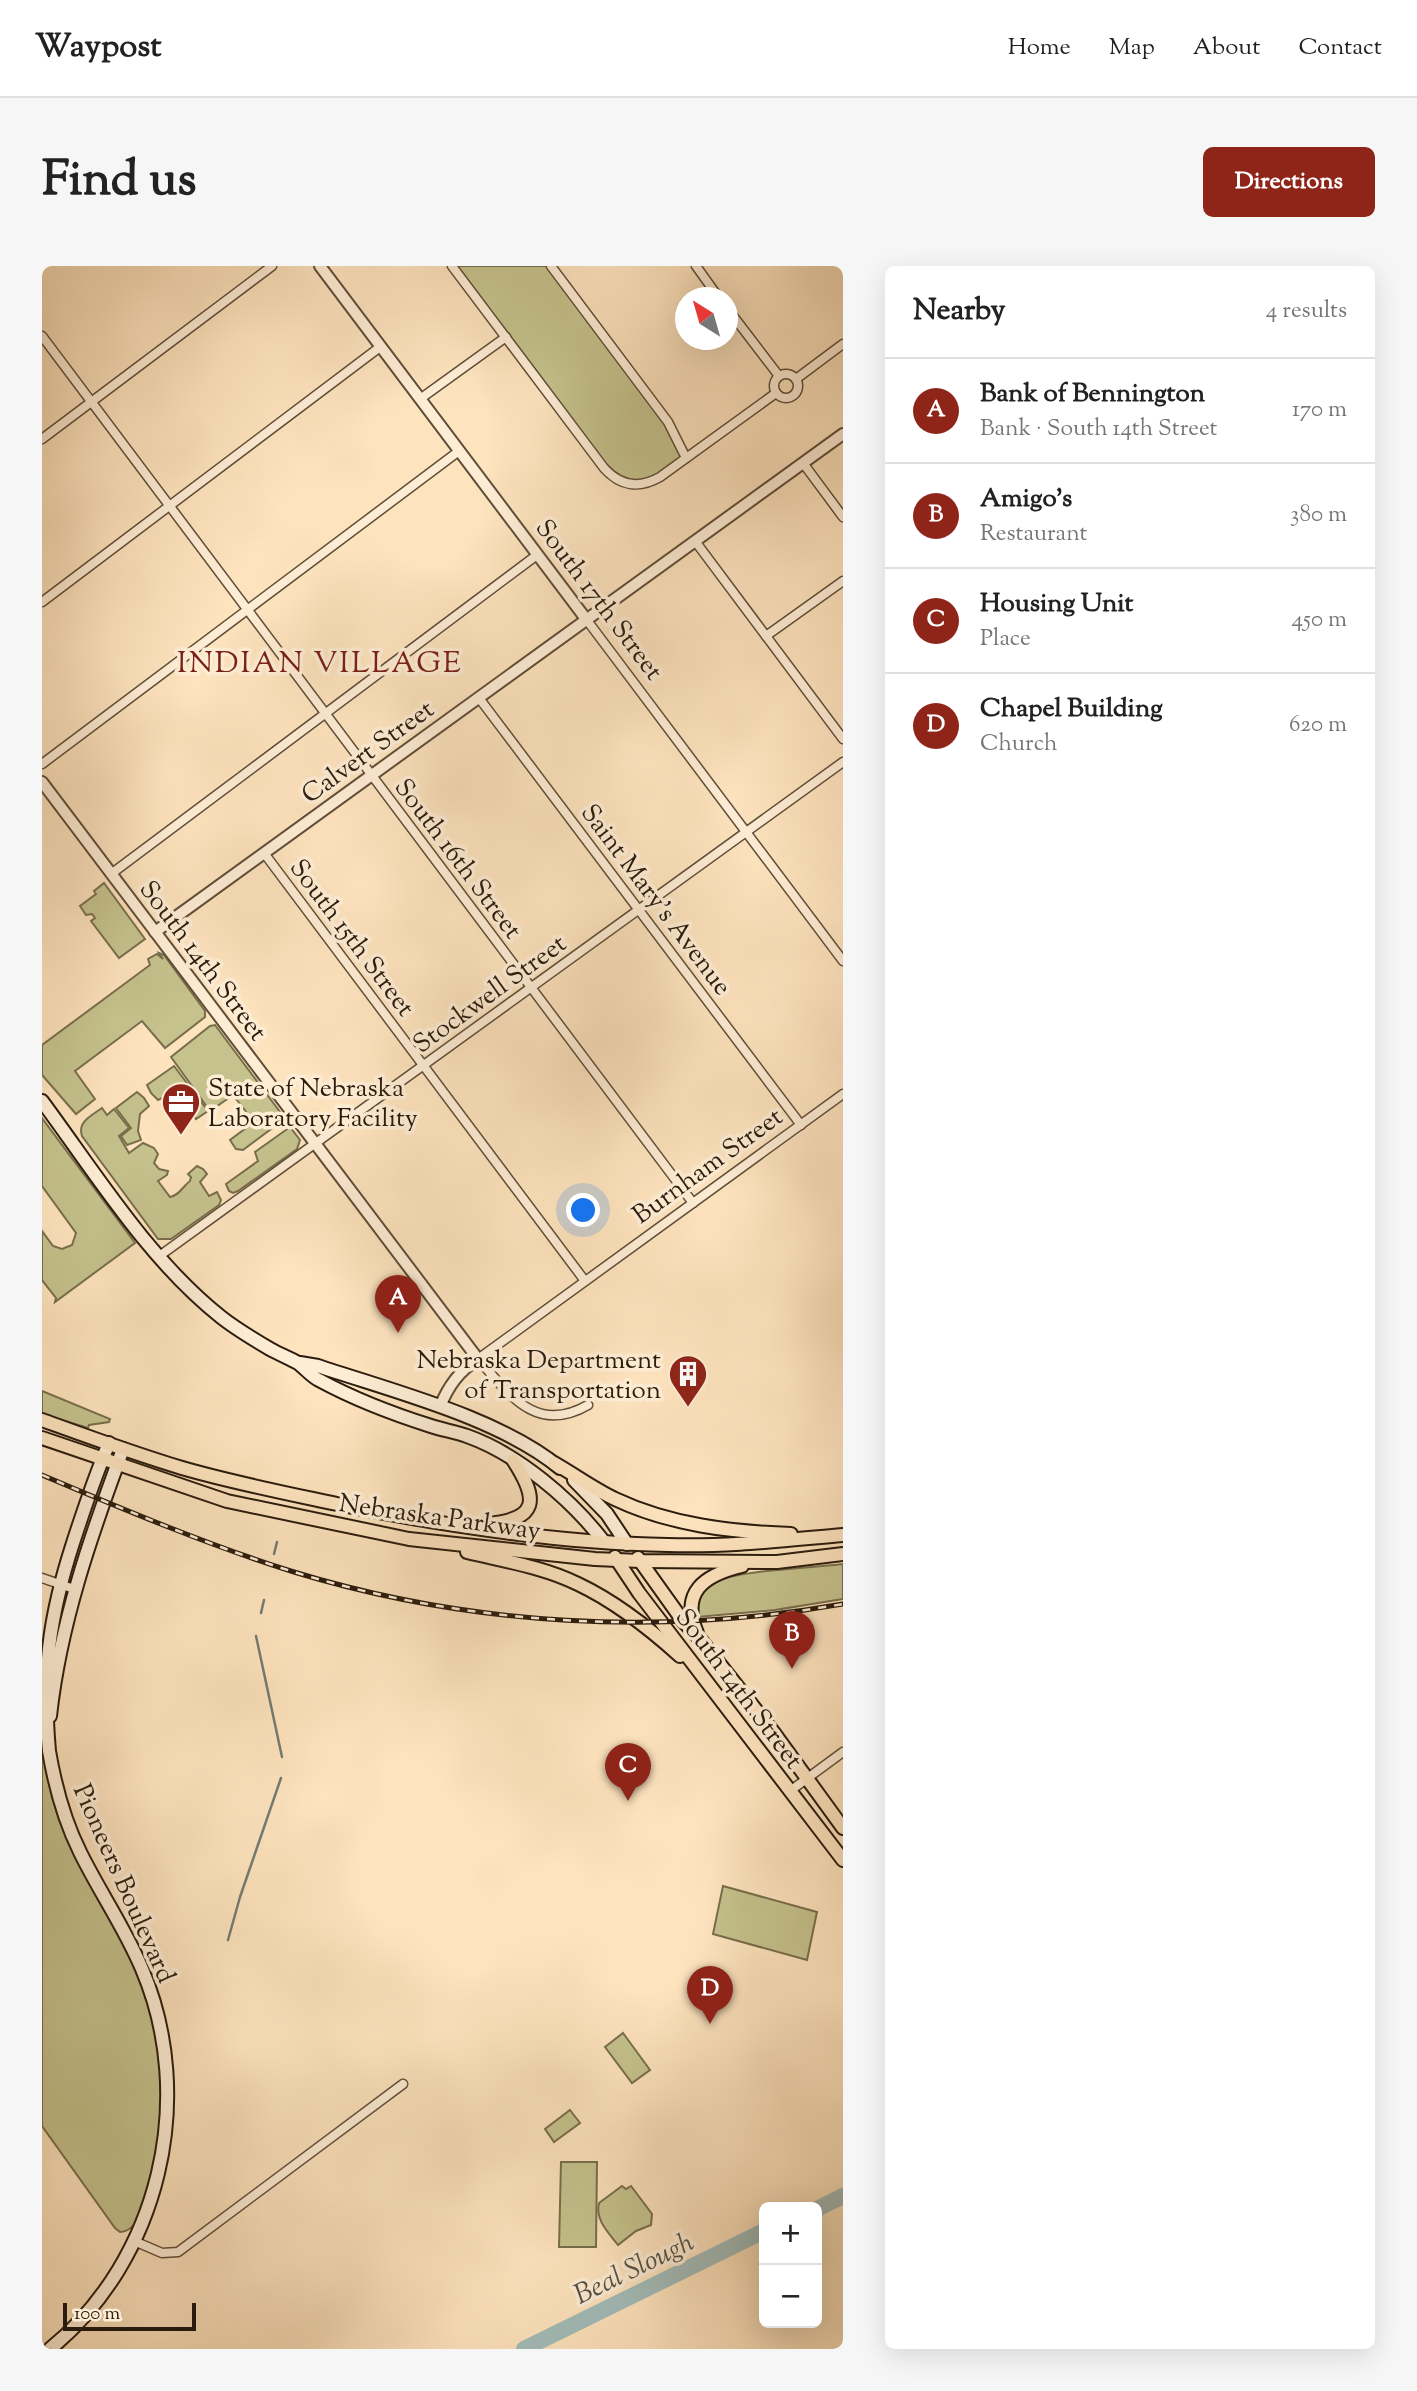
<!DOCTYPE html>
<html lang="en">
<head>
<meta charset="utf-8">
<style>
  body { margin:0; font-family:"Sorts Mill Goudy",serif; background:#f6f6f6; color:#222 }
  .controls { position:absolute; right:21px; bottom:21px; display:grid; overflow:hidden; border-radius:10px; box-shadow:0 7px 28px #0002 }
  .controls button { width:63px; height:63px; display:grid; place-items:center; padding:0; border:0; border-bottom:2px solid #e0e0e0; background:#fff; color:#222; font:35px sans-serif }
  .compass { position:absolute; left:633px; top:21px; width:63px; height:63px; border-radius:50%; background:#fff; box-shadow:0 7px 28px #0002; rotate:323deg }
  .scale { position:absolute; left:21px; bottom:18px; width:133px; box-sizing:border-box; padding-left:7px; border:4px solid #2a1b0c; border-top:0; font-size:19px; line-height:24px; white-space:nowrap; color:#2a1b0c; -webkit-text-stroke:5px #feedd5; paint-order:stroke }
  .you { position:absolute; left:542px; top:945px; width:24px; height:24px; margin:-18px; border:5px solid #fff; border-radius:50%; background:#1a73e8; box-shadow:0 0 0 10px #1a73e833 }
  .badge { display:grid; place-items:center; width:46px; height:46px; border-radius:50%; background:#8f2418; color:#fff; font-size:23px; font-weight:700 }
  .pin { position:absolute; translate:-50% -58px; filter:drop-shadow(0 2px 4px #0008) }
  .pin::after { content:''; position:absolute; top:37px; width:24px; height:21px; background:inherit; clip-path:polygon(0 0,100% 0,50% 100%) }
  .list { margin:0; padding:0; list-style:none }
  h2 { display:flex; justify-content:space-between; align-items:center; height:91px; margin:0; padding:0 28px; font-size:30px }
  h2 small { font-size:23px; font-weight:400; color:#767676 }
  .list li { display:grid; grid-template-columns:46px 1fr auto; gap:21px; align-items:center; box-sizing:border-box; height:105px; padding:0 28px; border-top:2px solid #e0e0e0 }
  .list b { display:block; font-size:26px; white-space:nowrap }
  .list p { margin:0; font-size:23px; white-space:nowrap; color:#767676 }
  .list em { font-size:23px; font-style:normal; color:#767676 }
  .map { position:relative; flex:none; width:801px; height:2083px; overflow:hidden; border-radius:10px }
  header { display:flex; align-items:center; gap:42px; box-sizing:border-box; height:98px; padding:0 35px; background:#fff; border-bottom:2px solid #e0e0e0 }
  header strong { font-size:33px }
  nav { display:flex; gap:38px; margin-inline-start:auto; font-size:24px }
  .intro { display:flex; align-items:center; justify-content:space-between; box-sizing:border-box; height:168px; padding:0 42px }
  h1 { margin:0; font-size:49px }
  .button { padding:18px 32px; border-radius:10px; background:#8f2418; color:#fff; font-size:24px; font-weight:700 }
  main { display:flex; gap:42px; padding:0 42px }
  aside { flex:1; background:#fff; border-radius:10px; box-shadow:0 7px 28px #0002 }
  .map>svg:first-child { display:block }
  .green { fill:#c5c28d; stroke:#786e4c; stroke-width:2 }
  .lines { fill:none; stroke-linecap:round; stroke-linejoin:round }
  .stream { stroke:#727c74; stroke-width:2.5 }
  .river { stroke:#a2bcba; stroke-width:16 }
  .minor-casing { stroke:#5f4d38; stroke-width:11 }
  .tertiary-casing { stroke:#5f4d38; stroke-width:14 }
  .secondary-casing { stroke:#2a1b0c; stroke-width:16 }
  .primary-casing { stroke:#2a1b0c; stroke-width:16 }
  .minor { stroke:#feedd5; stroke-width:8 }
  .tertiary { stroke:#feedd5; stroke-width:10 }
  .secondary { stroke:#feedd5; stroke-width:12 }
  .primary { stroke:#fde3be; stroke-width:12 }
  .rail-casing { stroke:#2a1b0c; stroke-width:5 }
  .rail { stroke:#feedd5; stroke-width:2.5; stroke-dasharray:8; stroke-linecap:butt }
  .labels { text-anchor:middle; stroke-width:7; stroke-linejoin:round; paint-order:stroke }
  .street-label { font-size:26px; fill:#2a1b0c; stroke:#feedd5 }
  .poi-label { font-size:26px; fill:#2a1b0c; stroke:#feedd5; text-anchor:start }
  .water-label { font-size:28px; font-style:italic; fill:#545349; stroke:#feedd5 }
  .quarter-label { font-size:30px; letter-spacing:2px; fill:#7a1f14; stroke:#feedd5 }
</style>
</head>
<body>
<header>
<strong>Waypost</strong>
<nav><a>Home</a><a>Map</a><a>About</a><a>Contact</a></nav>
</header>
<div class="intro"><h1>Find us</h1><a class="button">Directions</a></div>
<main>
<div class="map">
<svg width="801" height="2083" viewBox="0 0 801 2083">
  <rect width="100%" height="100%" fill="#fde3be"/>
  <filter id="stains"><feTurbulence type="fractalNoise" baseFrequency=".00286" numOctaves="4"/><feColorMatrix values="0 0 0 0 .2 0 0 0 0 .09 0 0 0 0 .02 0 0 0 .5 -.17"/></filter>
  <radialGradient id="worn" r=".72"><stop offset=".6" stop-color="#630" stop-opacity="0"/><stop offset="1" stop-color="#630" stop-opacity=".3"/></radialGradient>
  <g class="green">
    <polygon points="410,0 509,0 626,156 644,192 604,217 573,213"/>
    <polygon points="62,617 103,673 77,692 49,655 53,652 50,648 44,649 38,640 54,628 52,625"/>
    <polygon points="117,687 122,689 163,745 163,751 123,782 100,755 33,805 53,833 34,848 0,809 0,779 108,699 106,693 115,688 121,693"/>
    <polygon points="173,759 241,850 240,855 201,884 194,883 188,874 212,856 191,829 168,845 129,791 168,760"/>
    <polygon points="132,800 166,845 154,853 141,833 137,832 129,836 122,831 116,834 109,827 105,819"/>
    <polygon points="95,826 102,832 107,840 98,848 96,865 99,874 85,879 79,870 89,862 74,842"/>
    <path d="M60 842 65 849 72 843 87 862 77 870 87 887 101 877 112 882 116 888 112 897 117 903 126 905 125 909 116 915 128 931C137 930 141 920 148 915L149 911 146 908 155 900 161 903 165 908 158 916 167 930 175 926 179 934 177 939 129 973H116L40 870C35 856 49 850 60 842Z"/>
    <polygon points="0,852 93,977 13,1036 14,1032 0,1014 0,965 11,980 20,983 30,979 34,967 0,920"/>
    <polygon points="248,861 258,874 255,883 196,925 191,927 187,925 184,918 216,895 213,886"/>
    <polygon points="0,1125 68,1153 67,1156 47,1159 46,1162 0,1148"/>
    <path d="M801 1298V1333L733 1344 655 1351C655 1340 656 1328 665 1320 684 1304 772 1302 801 1298Z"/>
    <path d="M0 1477C5 1511 12 1548 28 1579 46 1616 69 1650 87 1687 123 1761 127 1842 107 1921 103 1937 97 1965 78 1966L73 1962 0 1860Z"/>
    <polygon points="681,1620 775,1646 765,1694 671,1668"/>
    <polygon points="581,1767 608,1804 590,1817 563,1781"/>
    <polygon points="528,1844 538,1857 512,1876 503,1863"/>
    <polygon points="519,1896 555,1896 554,1981 517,1981"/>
    <path d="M580 1920 584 1923 589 1920 610 1948 609 1959 594 1965 576 1979C566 1966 553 1954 557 1937Z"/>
  </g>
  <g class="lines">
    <g class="stream">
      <polyline points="232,1288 235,1276"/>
      <polyline points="219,1347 222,1334"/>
      <polyline points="214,1370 240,1491"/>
      <polyline points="186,1674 198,1631 239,1512"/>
    </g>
    <g class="river">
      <polyline points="775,1943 801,1930"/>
      <polyline points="482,2083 722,1965"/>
    </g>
    <g class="minor-casing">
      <g id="minor">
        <path d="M410 0 562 202C578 220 597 223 618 211L734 127"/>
        <polyline points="509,0 626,156 644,192"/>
        <polyline points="654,0 677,32"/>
        <polyline points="685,42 737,110"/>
        <polyline points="0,70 651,937"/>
        <circle cx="744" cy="120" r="12"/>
        <polyline points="754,113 801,78"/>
        <polyline points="378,133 464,71"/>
        <polyline points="0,173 230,0"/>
        <polyline points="761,197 801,251"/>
        <polyline points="653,275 801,473"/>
        <polyline points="0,336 338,81"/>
        <polyline points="544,353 801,695"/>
        <polyline points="724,370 801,315"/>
        <polyline points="437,432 759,859"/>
        <polyline points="0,498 417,185"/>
        <polyline points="222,587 543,1015"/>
        <polyline points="69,608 495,289"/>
        <polyline points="116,991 801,496"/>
        <path d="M546 1139C494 1169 467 1128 436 1093L801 828"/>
        <polyline points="0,1312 35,1324"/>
        <polyline points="748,1525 801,1486"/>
        <polyline points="92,1975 120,1987 136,1986 361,1818"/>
      </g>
    </g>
    <g class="tertiary-casing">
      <g id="tertiary">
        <polyline points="278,0 544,353"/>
        <path d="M0 516 436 1093C417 1105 406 1120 398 1141"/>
        <polyline points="113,666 801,168"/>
      </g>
    </g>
    <g class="secondary-casing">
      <g id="secondary">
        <path d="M0 835C54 908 107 994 179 1051 194 1063 211 1073 228 1083 237 1088 247 1092 256 1097 263 1102 269 1110 277 1114 312 1133 351 1148 389 1160 401 1164 414 1166 425 1170 476 1188 530 1234 562 1276"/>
        <path d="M258 1097 276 1100C350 1125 458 1152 518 1202"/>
        <polyline points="532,1214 565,1248 585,1278"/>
        <path d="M8 1450C18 1358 49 1269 81 1183"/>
        <path d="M8 2083C118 1993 155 1832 100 1703 83 1662 57 1625 38 1586 22 1554 13 1520 7 1485 0 1406 7 1351 31 1277 42 1243 53 1210 67 1177"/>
      </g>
    </g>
    <g class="primary-casing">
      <g id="primary">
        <path d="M0 1154C47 1171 93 1188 140 1202 192 1217 243 1227 295 1238 404 1260 515 1277 626 1279 685 1281 743 1274 801 1269"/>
        <polyline points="0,1172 185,1235 367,1273 553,1293 598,1295 735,1296 801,1288"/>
        <path d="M512 1197C533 1209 552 1223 573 1233 628 1259 689 1266 749 1268"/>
        <path d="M443 1258C497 1254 497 1234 471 1194"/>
        <path d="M425 1286C462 1295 502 1301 536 1318 574 1336 607 1362 638 1390"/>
        <polyline points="573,1291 597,1327 801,1594"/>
        <polyline points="596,1292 641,1355 658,1373 732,1467 801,1562"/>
        <path d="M655 1367C638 1326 662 1309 700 1300"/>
      </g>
    </g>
    <use href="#minor" class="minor"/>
    <use href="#tertiary" class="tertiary"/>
    <use href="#secondary" class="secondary"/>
    <use href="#primary" class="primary"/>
    <g class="rail-casing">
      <path id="rail" d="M0 1209C83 1244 166 1279 252 1306 429 1360 619 1370 801 1338"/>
    </g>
    <use href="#rail" class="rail"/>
  </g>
  <defs>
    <g id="office-pin" transform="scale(2.0125)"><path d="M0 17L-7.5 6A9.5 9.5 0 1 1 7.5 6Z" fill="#8f2418" stroke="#feedd5"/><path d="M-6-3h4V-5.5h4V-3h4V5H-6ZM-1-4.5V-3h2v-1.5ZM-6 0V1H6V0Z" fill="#fff"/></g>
    <g id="building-pin" transform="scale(2.0125)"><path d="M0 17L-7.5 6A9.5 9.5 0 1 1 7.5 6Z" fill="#8f2418" stroke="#feedd5"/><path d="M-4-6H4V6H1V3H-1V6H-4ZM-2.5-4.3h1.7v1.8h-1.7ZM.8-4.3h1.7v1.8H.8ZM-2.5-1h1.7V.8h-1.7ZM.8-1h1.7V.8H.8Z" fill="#fff"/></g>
  </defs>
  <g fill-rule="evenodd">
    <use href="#office-pin" x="139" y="836"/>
    <use href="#building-pin" x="646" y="1108"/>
  </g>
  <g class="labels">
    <g class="street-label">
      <text transform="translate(558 333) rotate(53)" y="9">South 17th Street</text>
      <text transform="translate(325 485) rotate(-36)" y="9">Calvert Street</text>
      <text transform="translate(417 592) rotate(53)" y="9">South 16th Street</text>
      <text transform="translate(615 633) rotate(53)" y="9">Saint Mary's Avenue</text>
      <text transform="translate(311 671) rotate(53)" y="9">South 15th Street</text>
      <text transform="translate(162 694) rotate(53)" y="9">South 14th Street</text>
      <text transform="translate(447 727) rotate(-36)" y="9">Stockwell Street</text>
      <text transform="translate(665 899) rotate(-36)" y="9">Burnham Street</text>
      <text transform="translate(398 1250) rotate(8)" y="9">Nebraska Parkway</text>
      <text transform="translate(698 1422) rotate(53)" y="9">South 14th Street</text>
      <text transform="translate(83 1617) rotate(66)" y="9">Pioneers Boulevard</text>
    </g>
    <g class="poi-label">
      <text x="166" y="830">State of Nebraska<tspan x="166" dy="30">Laboratory Facility</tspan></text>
      <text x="619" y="1102" text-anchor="end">Nebraska Department<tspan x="619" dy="30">of Transportation</tspan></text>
    </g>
    <g class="water-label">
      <text transform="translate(591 2001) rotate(-26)" y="10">Beal Slough</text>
    </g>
    <g class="quarter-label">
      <text x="278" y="406">INDIAN VILLAGE</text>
    </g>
  </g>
  <rect width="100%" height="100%" filter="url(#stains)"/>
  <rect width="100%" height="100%" fill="url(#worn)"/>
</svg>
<div class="controls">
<button>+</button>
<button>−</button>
</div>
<svg class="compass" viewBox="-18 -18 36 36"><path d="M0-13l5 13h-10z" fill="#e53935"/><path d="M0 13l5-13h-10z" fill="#767676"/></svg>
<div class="scale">100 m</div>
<div class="you"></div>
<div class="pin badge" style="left:356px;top:1067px">A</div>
<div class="pin badge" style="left:750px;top:1403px">B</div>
<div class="pin badge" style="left:586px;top:1535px">C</div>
<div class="pin badge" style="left:668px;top:1758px">D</div>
</div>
<aside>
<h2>Nearby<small>4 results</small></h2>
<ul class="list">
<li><span class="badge">A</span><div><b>Bank of Bennington</b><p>Bank · South 14th Street</p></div><em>170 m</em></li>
<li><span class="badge">B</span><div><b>Amigo's</b><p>Restaurant</p></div><em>380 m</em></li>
<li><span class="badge">C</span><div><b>Housing Unit</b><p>Place</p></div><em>450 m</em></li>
<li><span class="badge">D</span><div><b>Chapel Building</b><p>Church</p></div><em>620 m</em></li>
</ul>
</aside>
</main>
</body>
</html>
